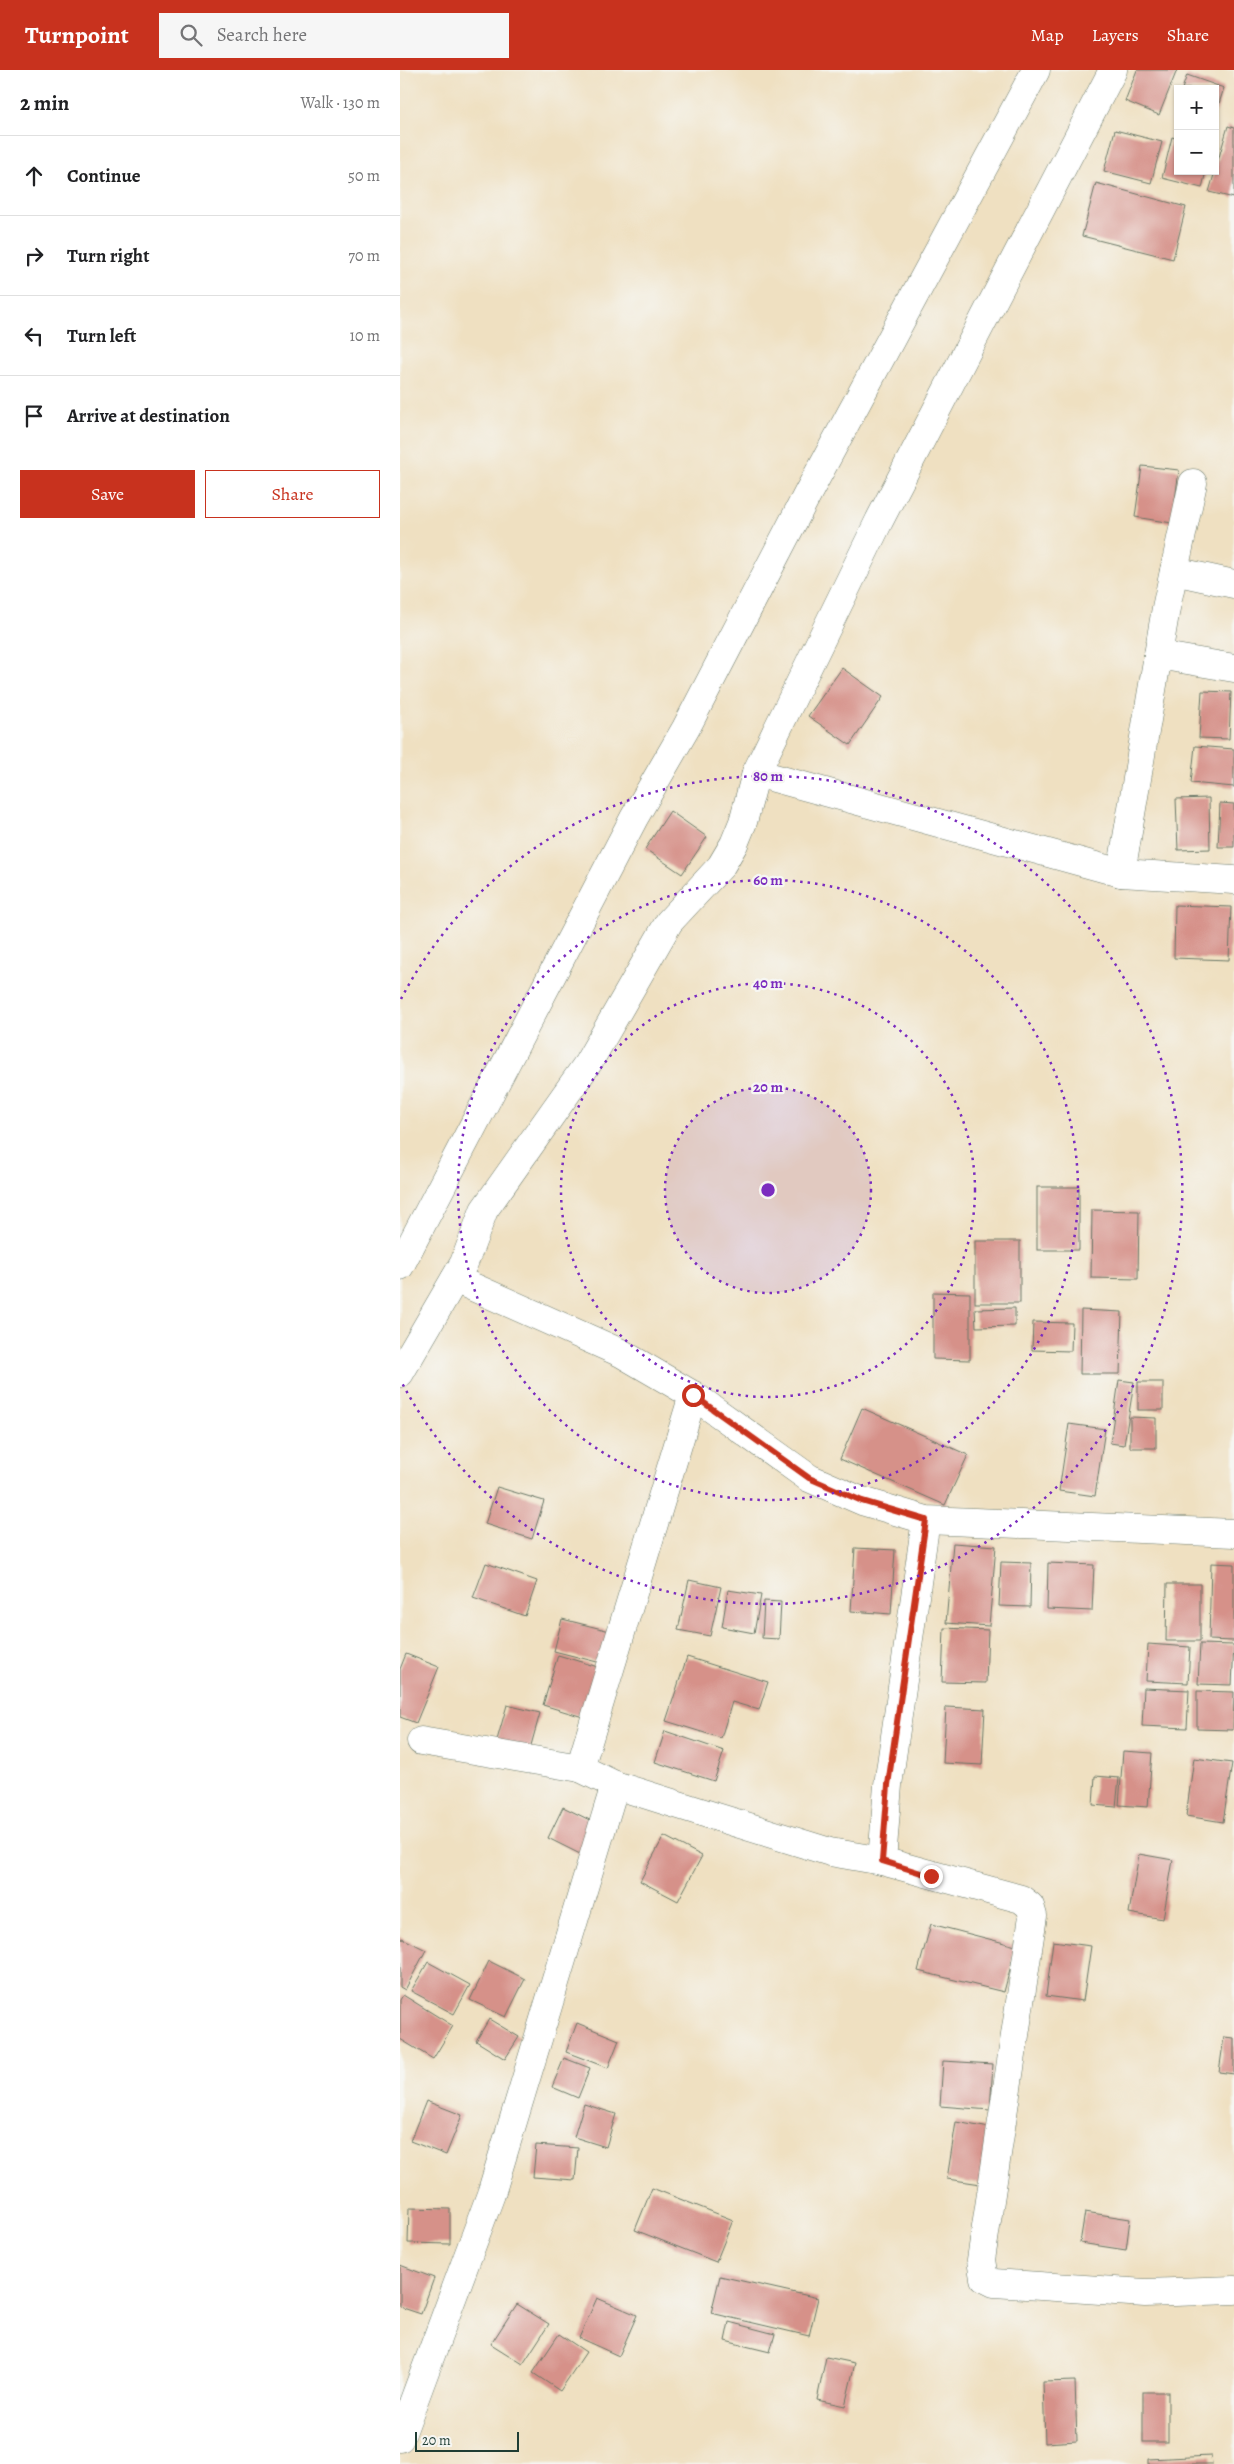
<!DOCTYPE html>
<meta charset="utf-8">
<style>
:root{--surface:#fff;--page:#f6f6f6;--text:#202124;--muted:#757577;--line:#e0e0e0;--accent:#c8321e}
body{margin:0;font-family:Alegreya,serif;background:var(--page);color:var(--text)}
.controls{position:absolute;right:15px;top:15px;display:grid;overflow:hidden;border-radius:0px;box-shadow:0 1px 4px #0004}
.controls button{width:45px;height:45px;display:grid;place-items:center;padding:0;border:0;border-bottom:1px solid var(--line);background:var(--surface);color:var(--text);font:25px sans-serif}
.scale{position:absolute;left:15px;bottom:12px;width:104px;box-sizing:border-box;padding-left:5px;border:2px solid #1f3d34;border-top:0;font-size:14px;line-height:18px;white-space:nowrap;color:#1f3d34;-webkit-text-stroke:4px #f6f6f2;paint-order:stroke}
.stop{position:absolute;width:15px;height:15px;margin:-11px;border:4px solid #c8321e;border-radius:50%;background:#fff}
.stop.end{background:#c8321e;border-color:#fff;box-shadow:0 1px 5px #0008}
.list{margin:0;padding:0;list-style:none}
h2{display:flex;justify-content:space-between;align-items:center;height:65px;margin:0;padding:0 20px;font-size:21px}
h2 small{font-size:16px;font-weight:400;color:var(--muted)}
.list li{display:grid;grid-template-columns:32px 1fr auto;gap:15px;align-items:center;box-sizing:border-box;height:80px;padding:0 20px;border-top:1px solid var(--line)}
.list b{display:block;font-size:19px;white-space:nowrap}
.list em{font-size:16px;font-style:normal;color:var(--muted)}
.actions{display:flex;gap:10px;padding:15px 20px}
.actions a{flex:1;padding:11px 0;border:1px solid var(--accent);border-radius:0px;text-align:center;font-size:18px;color:var(--accent)}
.actions .main{background:var(--accent);color:#fff}
.icon{flex:none;width:28px;height:28px;fill:none;stroke:currentColor;stroke-width:2;stroke-linecap:round;stroke-linejoin:round}
.map{position:relative;flex:none;width:834px;height:2394px;overflow:hidden}
header{display:flex;align-items:center;gap:30px;box-sizing:border-box;height:70px;padding:0 25px;background:var(--accent);color:#fff}
header strong{font-size:24px}
nav{display:flex;gap:28px;margin-inline-start:auto;font-size:18px}
.search{width:350px;height:45px;background:var(--page);display:flex;align-items:center;gap:12px;box-sizing:border-box;padding:0 18px;border-radius:0px;color:var(--muted);font-size:19px}
main{display:flex}
aside{flex:1;background:var(--surface)}
.map>svg:first-child{display:block}
</style>
<header>
<strong>Turnpoint</strong>
<div class="search"><svg class="icon" aria-label="search" viewBox="0 0 24 24"><circle cx="10" cy="10" r="6"/><path d="M15 15l6 6"/></svg>Search here</div>
<nav><a>Map</a><a>Layers</a><a>Share</a></nav>
</header>
<main>
<aside>
<h2>2 min<small>Walk · 130 m</small></h2>
<ul class="list">
<li><svg class="icon" aria-label="ahead" viewBox="0 0 24 24"><path d="M12 20V5M6 11l6-6 6 6"/></svg><div><b>Continue</b></div><em>50 m</em></li>
<li><svg class="icon" aria-label="right" viewBox="0 0 24 24"><path d="M7 20v-9h11M14 6l5 5-5 5"/></svg><div><b>Turn right</b></div><em>70 m</em></li>
<li><svg class="icon" aria-label="left" viewBox="0 0 24 24"><path d="M17 20v-9H6M10 6l-5 5 5 5"/></svg><div><b>Turn left</b></div><em>10 m</em></li>
<li><svg class="icon" aria-label="arrive" viewBox="0 0 24 24"><path d="M6 21V4h12l-3 4 3 4H6"/></svg><div><b>Arrive at destination</b></div></li>
</ul>
<div class="actions"><a class="main">Save</a><a>Share</a></div>
</aside>
<div class="map">
<svg width="834" height="2394" viewBox="0 0 834 2394">
<rect width="100%" height="100%" fill="#f6f6f2"/>
<filter id="ink" filterUnits="userSpaceOnUse"><feTurbulence type="fractalNoise" baseFrequency=".02" numOctaves="2"/><feDisplacementMap in="SourceGraphic" scale="10" xChannelSelector="R" yChannelSelector="G"/><feConvolveMatrix kernelMatrix="1 2 1 2 8 2 1 2 1" color-interpolation-filters="sRGB"/></filter>
<filter id="wash" filterUnits="userSpaceOnUse"><feTurbulence type="fractalNoise" baseFrequency=".0096" numOctaves="4" result="noise"/><feDisplacementMap in="SourceGraphic" scale="20" xChannelSelector="R" yChannelSelector="G"/><feGaussianBlur stdDeviation="1.12" result="paint"/><feColorMatrix in="noise" values="0 0 0 0 0 0 0 0 0 0 0 0 0 0 0 0 0 1.4 0 .05"/><feComposite in="paint" operator="in"/></filter>
<g filter="url(#wash)">
<rect width="100%" height="100%" fill="#efe0c1"/>
<g id="blocks">
<g fill="#d69189">
<path d="M737,0H777L759,45L725,31Z"/>
<path d="M787,5L824,18L816,43L815,19H782Z"/>
<path d="M828,56L834,58V128L809,122Z"/>
<path d="M715,60L762,72L751,113L704,101Z"/>
<path d="M772,67L778,69V101H806L802,118L762,108Z"/>
<path d="M696,113L786,137L773,189L682,166Z"/>
<path d="M742,396L779,400L772,453L735,447Z"/>
<path d="M442,598L483,627L450,675L408,646Z"/>
<path d="M802,621L831,622L829,669L799,668Z"/>
<path d="M795,676L834,679V717L791,713Z"/>
<path d="M809,728L810,779L778,780L776,729Z"/>
<path d="M820,733L834,734V777H818Z"/>
<path d="M270,741L307,767L282,804L245,779Z"/>
<path d="M775,835L831,837L829,890L774,888Z"/>
<rect x="637" y="1117" width="42" height="63"/>
<path d="M692,1140L739,1141L738,1209L691,1208Z"/>
<rect x="575" y="1171" width="45" height="62"/>
<path d="M533,1222L570,1223V1290L533,1289Z"/>
<path d="M615,1238V1256L576,1257L575,1239Z"/>
<path d="M681,1240L722,1242L720,1304H680Z"/>
<path d="M633,1252L672,1253L671,1281L632,1280Z"/>
<path d="M719,1310L734,1312L724,1375L710,1373Z"/>
<rect x="738" y="1312" width="25" height="28"/>
<path d="M462,1338L568,1385L545,1435L440,1389Z"/>
<path d="M730,1347L756,1348V1378H730Z"/>
<path d="M669,1354L705,1359L695,1426L659,1421Z"/>
<path d="M97,1417L144,1431L132,1469L85,1454Z"/>
<path d="M553,1473L596,1476L589,1556L546,1553Z"/>
<path d="M455,1478L495,1480L491,1544L451,1541Z"/>
<path d="M601,1492L631,1493L630,1537L599,1536Z"/>
<path d="M86,1493L137,1511L125,1546L73,1528Z"/>
<path d="M648,1493L694,1495L692,1541L647,1539Z"/>
<path d="M811,1493L834,1494V1571L809,1570Z"/>
<path d="M289,1510L321,1517L310,1566L278,1560Z"/>
<path d="M767,1514H800V1571H766Z"/>
<path d="M328,1520L361,1525L354,1563L322,1557Z"/>
<path d="M364,1531L381,1532L379,1569L362,1568Z"/>
<path d="M162,1549L214,1562L205,1594L154,1581Z"/>
<path d="M544,1558L588,1560L586,1613L542,1612Z"/>
<path d="M748,1574L790,1577L788,1613L746,1611Z"/>
<path d="M800,1574L834,1575L832,1615L798,1614Z"/>
<path d="M6,1584L39,1597L16,1653L0,1647V1599Z"/>
<path d="M158,1585L198,1597L183,1647L143,1635Z"/>
<path d="M287,1587L368,1612L359,1640L332,1632L321,1668L266,1651Z"/>
<path d="M744,1618L789,1620L787,1658L742,1656Z"/>
<path d="M797,1621L834,1622L833,1660L797,1659Z"/>
<path d="M107,1635L140,1643L130,1679L97,1670Z"/>
<path d="M546,1637L585,1639L582,1695L543,1693Z"/>
<path d="M265,1661L324,1681L314,1711L255,1692Z"/>
<path d="M723,1681L752,1683L748,1737L719,1735Z"/>
<path d="M794,1688L832,1693L823,1752L786,1746Z"/>
<path d="M695,1706L719,1708L716,1737L693,1735Z"/>
<path d="M163,1737L202,1756L186,1787L148,1768Z"/>
<path d="M264,1766L302,1786L278,1831L240,1811Z"/>
<path d="M739,1784L773,1790L763,1849L729,1843Z"/>
<path d="M531,1854L616,1876L604,1922L518,1901Z"/>
<path d="M0,1867L26,1880L5,1920L0,1917Z"/>
<path d="M653,1871L691,1876L683,1931L646,1926Z"/>
<path d="M89,1891L125,1909L106,1947L70,1930Z"/>
<path d="M28,1892L70,1915L54,1944L11,1921Z"/>
<path d="M3,1925L53,1956L33,1989L0,1969V1930Z"/>
<path d="M89,1949L119,1967L105,1989L76,1971Z"/>
<path d="M177,1953L219,1970L208,1998L166,1982Z"/>
<path d="M824,1967L834,1968V2004L819,2002Z"/>
<path d="M164,1988L190,1998L178,2028L152,2017Z"/>
<path d="M543,1991L593,1994L590,2040L540,2036Z"/>
<path d="M26,2031L62,2045L46,2085L10,2071Z"/>
<path d="M184,2034L216,2044L206,2077L174,2067Z"/>
<path d="M556,2052L590,2058L581,2114L547,2109Z"/>
<path d="M136,2075L178,2078L175,2110L133,2107Z"/>
<path d="M252,2118L333,2150L316,2192L235,2160Z"/>
<path d="M9,2138L50,2139V2174L8,2173Z"/>
<path d="M685,2142L730,2149L726,2180L680,2173Z"/>
<path d="M0,2195L34,2208L21,2244L0,2237Z"/>
<path d="M320,2206L418,2228L409,2266L311,2243Z"/>
<path d="M197,2228L237,2245L219,2286L179,2268Z"/>
<path d="M117,2234L149,2254L123,2294L91,2274Z"/>
<path d="M329,2252L375,2264L370,2282L325,2271Z"/>
<path d="M159,2264L186,2282L160,2321L133,2303Z"/>
<path d="M426,2287L455,2293L445,2336L417,2330Z"/>
<path d="M675,2311L677,2371L645,2373L643,2312Z"/>
<rect x="743" y="2322" width="25" height="50"/>
<path d="M811,2386L812,2394H748V2389Z"/>
</g>
</g>
</g>
<g filter="url(#ink)">
<use href="#blocks" fill-opacity="0" stroke="#687665" stroke-width="1"/>
<g fill="none" stroke-linecap="round" stroke-linejoin="round">
<g stroke="#687665" stroke-width="29">
<g id="minor">
<path d="M774,501L834,514"/>
<path d="M758,585L834,598"/>
<path d="M356,703L721,803L834,810"/>
<path d="M721,803L766,538L793,413"/>
<path d="M0,1196L234,748L286,658L408,423L636,0"/>
<path d="M55,1209L221,1283L293,1325L409,1408L462,1431L526,1450L834,1463"/>
<path d="M0,1303L64,1193L84,1140L188,993L269,852L321,796L334,774L343,752L356,703L479,451L713,0"/>
<path d="M526,1450L488,1715L482,1791L621,1829L630,1836L633,1846L581,2190L584,2208L594,2213L745,2223L834,2220"/>
<path d="M21,1671L180,1698L215,1715L317,1747L430,1782L482,1791"/>
<path d="M180,1698L293,1325"/>
<path d="M0,2368L91,2124L215,1715"/>
</g>
</g>
<use href="#minor" stroke="#fff" stroke-width="28"/>
</g>
</g>
<g fill="none" stroke-linecap="round" stroke-linejoin="round" filter="url(#ink)">
<path stroke="#c8321e" stroke-width="6" d="M293,1325L409,1408L462,1431L526,1450L488,1715L482,1791L531,1806"/>
</g>
<circle cx="368" cy="1120" r="103" fill="#7b2cbf" fill-opacity=".12"/>
<g fill="none" stroke="#7b2cbf" stroke-width="2.5" stroke-dasharray="2.5 5">
<circle cx="368" cy="1120" r="103"/>
<circle cx="368" cy="1120" r="207"/>
<circle cx="368" cy="1120" r="310"/>
<path d="M1 929A414 414 0 1 1 1 1311"/>
</g>
<circle cx="368" cy="1120" r="8" fill="#7b2cbf" stroke="#f6f6f2" stroke-width="2.5"/>
<g font-size="15" text-anchor="middle" font-weight="bold" fill="#7b2cbf" stroke="#f6f6f2" stroke-width="4.5" stroke-linejoin="round" paint-order="stroke">
<text x="368" y="711">80 m</text>
<text x="368" y="815">60 m</text>
<text x="368" y="918">40 m</text>
<text x="368" y="1022">20 m</text>
</g>
</svg>
<div class="controls">
<button>+</button>
<button>−</button>
</div>
<div class="scale">20 m</div>
<div class="stop" style="left:293px;top:1325px"></div>
<div class="stop end" style="left:531px;top:1806px"></div>
</div>
</main>
